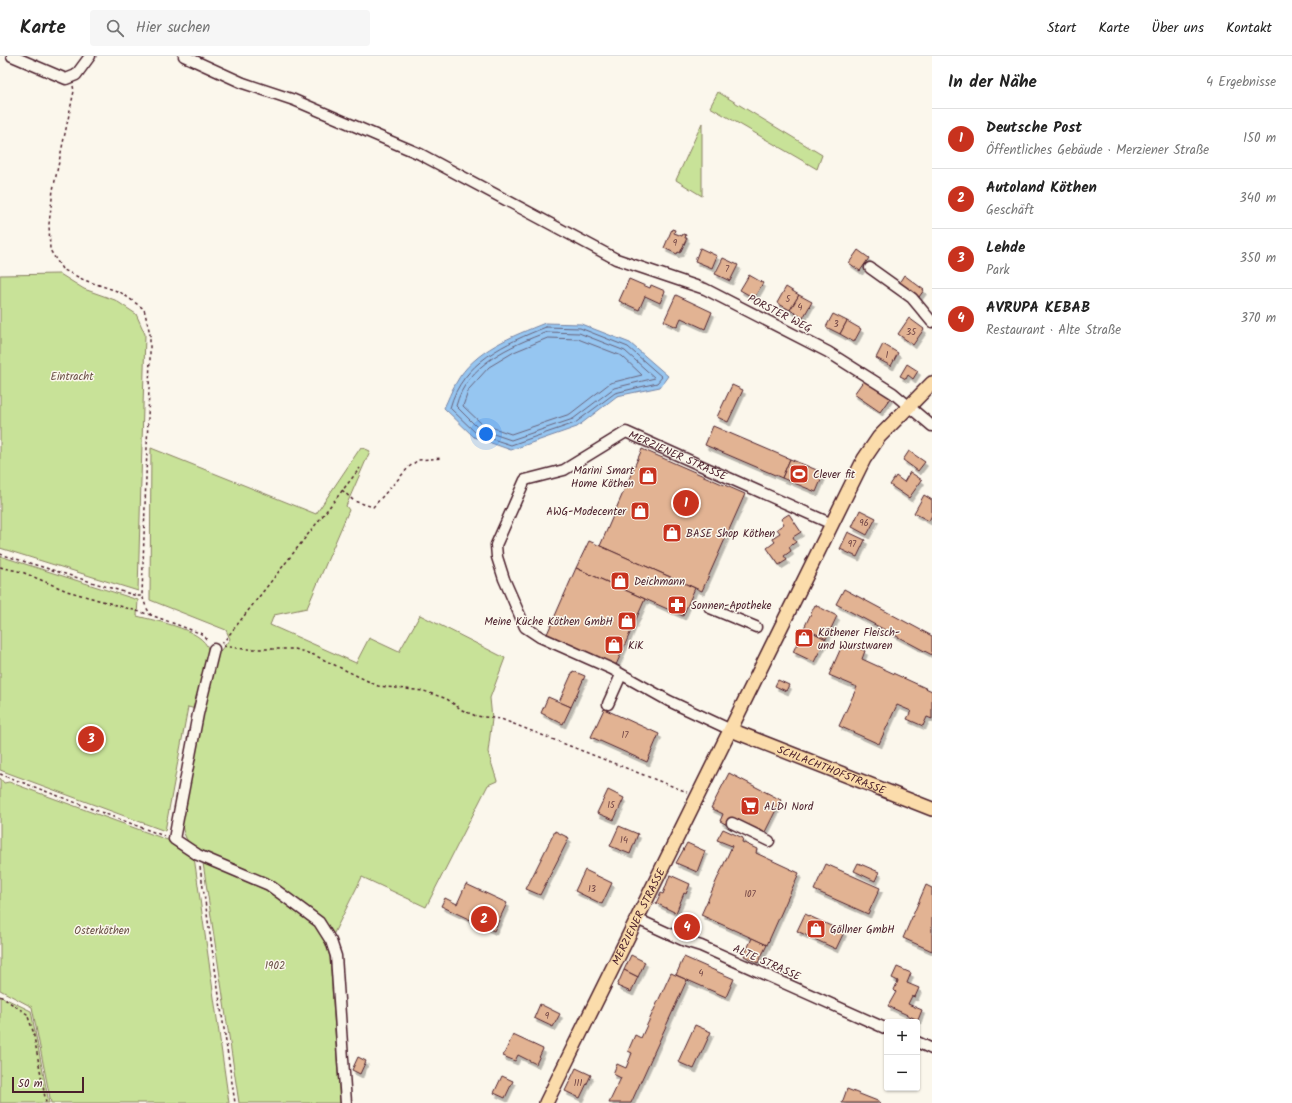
<!DOCTYPE html>
<html lang="de">
<meta charset="utf-8">
<style>
:root{--surface:#fff;--page:#f6f6f6;--text:#222;--muted:#767676;--line:#e0e0e0;--accent:#c8321e}
body{margin:0;font-family:Kalam,sans-serif;background:var(--page);color:var(--text)}
.controls{position:absolute;right:12px;bottom:12px;display:grid;overflow:hidden;border-radius:4px;box-shadow:0 1px 3px #0004}
.controls button{width:36px;height:36px;display:grid;place-items:center;padding:0;border:0;border-bottom:1px solid var(--line);background:var(--surface);color:var(--text);font:20px sans-serif}
.scale{position:absolute;left:12px;bottom:10px;width:72px;box-sizing:border-box;padding-left:4px;border:2px solid #4a1f2b;border-top:0;font-size:11px;line-height:14px;white-space:nowrap;color:#4a1f2b;-webkit-text-stroke:3px #fbf7ec;paint-order:stroke}
.you{position:absolute;left:486px;top:378px;width:14px;height:14px;margin:-10px;border:3px solid #fff;border-radius:50%;background:#1a73e8;box-shadow:0 0 0 6px #1a73e833}
.badge{display:grid;place-items:center;width:26px;height:26px;border-radius:50%;background:var(--accent);color:#fff;font-size:13px;font-weight:700}
.pin{position:absolute;translate:-50% -50%;border:2px solid #fff;box-shadow:0 1px 4px #0006}
.list{margin:0;padding:0;list-style:none}
h2{display:flex;justify-content:space-between;align-items:center;height:52px;margin:0;padding:0 16px;font-size:17px}
h2 small{font-size:13px;font-weight:400;color:var(--muted)}
.list li{display:grid;grid-template-columns:26px 1fr auto;gap:12px;align-items:center;box-sizing:border-box;height:60px;padding:0 16px;border-top:1px solid var(--line)}
.list b{display:block;font-size:15px;white-space:nowrap}
.list p{margin:0;font-size:13px;white-space:nowrap;color:var(--muted)}
.list em{font-size:13px;font-style:normal;color:var(--muted)}
.icon{flex:none;width:22px;height:22px;fill:none;stroke:currentColor;stroke-width:2;stroke-linecap:round;stroke-linejoin:round}
.map{position:relative;flex:none;width:932px;height:1047px;overflow:hidden}
header{display:flex;align-items:center;gap:24px;box-sizing:border-box;height:56px;padding:0 20px;background:var(--surface);border-bottom:1px solid var(--line)}
header strong{font-size:19px}
nav{display:flex;gap:22px;margin-inline-start:auto;font-size:14px}
.search{width:280px;height:36px;background:var(--page);display:flex;align-items:center;gap:10px;box-sizing:border-box;padding:0 14px;border-radius:4px;color:var(--muted);font-size:15px}
main{display:flex}
aside{flex:1;background:var(--surface)}
.map>svg:first-child{display:block}
</style>
<header>
<strong>Karte</strong>
<div class="search"><svg class="icon" aria-label="search" viewBox="0 0 24 24"><circle cx="10" cy="10" r="6"/><path d="M15 15l6 6"/></svg>Hier suchen</div>
<nav><a>Start</a><a>Karte</a><a>Über uns</a><a>Kontakt</a></nav>
</header>
<main>
<div class="map">
<svg width="932" height="1047" viewBox="0 0 932 1047">
<defs>
<filter id="shadow"><feDropShadow dx="2.5" dy="4" stdDeviation="0" flood-color="#0004"/></filter>
</defs>
<rect width="100%" height="100%" fill="#fbf7ec"/>
<filter id="ink" filterUnits="userSpaceOnUse"><feTurbulence type="fractalNoise" baseFrequency=".025" numOctaves="2"/><feDisplacementMap in="SourceGraphic" scale="8" xChannelSelector="R" yChannelSelector="G"/><feConvolveMatrix kernelMatrix="1 2 1 2 8 2 1 2 1" color-interpolation-filters="sRGB"/></filter>
<g filter="url(#ink)">
<g fill="#c8e298" stroke="#898062">
<path d="M718,36L822,99L817,113L710,51Z"/>
<path d="M702,67V140L676,124Z"/>
<path d="M60,218L84,233L115,244L136,258L145,278L138,535L0,492V219Z"/>
<path d="M361,391L370,395L346,450L349,454L307,552L274,559L270,569L356,607L369,582L399,596L420,559L505,602L490,642L492,663L488,696L497,725L488,729L426,851L362,821L332,881L300,846L195,794C184,783 182,774 181,759L216,600L230,583L226,574L150,544L151,392L316,458Z"/>
<path d="M0,500L138,544L137,560C155,565 211,574 209,599C208,617 201,636 196,653L188,651L165,775L0,714Z"/>
<path d="M0,722L4,727L9,726L173,786L194,801L229,1047H51L32,951L0,934Z"/>
<path d="M203,807L266,834L315,870L327,888L330,902L340,1047H239Z"/>
<path d="M0,940L31,955L49,1047H0Z"/>
</g>
<path fill="#96c6f1" stroke="#7883a2" d="M545,267L581,268L630,287L668,320L660,331L617,340L577,371L511,394L474,381L444,352C448,344 451,335 456,327C474,294 513,280 545,267Z"/>
<g fill="none" stroke-linecap="round" stroke-linejoin="round">
<g stroke="#68627a" stroke-width="1">
<path d="M546,271L580,272L628,291L662,321L657,327L615,337L575,367L511,389L477,378L450,352C462,306 506,287 546,271Z"/>
<path d="M547,276L579,277L625,295L655,322L614,332L573,363L511,384L479,373L456,350C467,308 510,290 547,276Z"/>
<path d="M548,282L578,283L622,300L642,319L610,327L570,358L511,378L482,368L463,350L469,333L489,311L514,296Z"/>
</g>
</g>
<g fill="#e2b393" stroke="#4a1f2b" filter="url(#shadow)">
<path d="M672,173L675,174L674,177L682,180L683,178L686,179L685,182H687L680,197L678,196L677,198L664,192Z"/>
<path d="M700,192L717,200L712,212L695,205Z"/>
<path d="M858,194L869,202L860,215L849,207Z"/>
<path d="M723,202L738,209L730,225L715,218Z"/>
<path d="M749,219L763,227L754,242L740,234Z"/>
<path d="M904,219L924,234L919,241L899,227Z"/>
<path d="M629,223L650,232L651,229L665,235L660,247L645,240L639,254L619,245Z"/>
<path d="M786,231L799,239L790,254L777,247Z"/>
<path d="M676,239L712,256L705,273L681,262L677,271L664,265Z"/>
<path d="M799,239L812,246L803,262L790,254Z"/>
<path d="M833,258L847,265L840,278L826,271Z"/>
<path d="M909,262L924,273L913,289L898,278Z"/>
<path d="M847,265L861,273L854,286L840,278Z"/>
<path d="M883,288L898,297L891,310L876,302Z"/>
<path d="M907,308L918,315L913,323L908,319L906,323L900,320Z"/>
<path d="M864,324L890,342L880,356L854,338Z"/>
<path d="M732,329L743,334L728,366L717,361Z"/>
<path d="M713,370L790,403L782,422L705,389Z"/>
<path d="M642,393L745,438L702,535L600,490Z"/>
<path d="M909,395L925,406L918,415L903,404Z"/>
<path d="M790,403L824,417L816,436L782,422Z"/>
<path d="M910,416L922,424L909,442L890,429L896,420L904,426Z"/>
<path d="M924,439L932,444V459L929,465L914,457Z"/>
<path d="M860,454L876,462L867,479L852,471Z"/>
<path d="M789,458L801,476L793,481L796,486L789,491L791,495L784,500L787,504L779,509L767,492L775,486L772,482L780,477L777,473L784,468L781,463Z"/>
<path d="M848,476L865,484L857,501L840,493Z"/>
<path d="M589,485L695,532L683,560L576,512Z"/>
<path d="M576,512L645,543L616,609L547,578Z"/>
<path d="M844,533L932,580V599L836,548Z"/>
<path d="M815,549L837,560L826,583L804,572Z"/>
<path d="M804,572L826,583L814,606L793,596Z"/>
<path d="M844,585L865,595L862,603L932,635V663L927,661L923,670L907,663L911,655L897,649L879,688L839,670L857,631L829,619Z"/>
<path d="M573,615L585,620L571,651L559,646Z"/>
<path d="M778,624L789,629L786,635L775,630Z"/>
<path d="M548,641L571,651L563,668L541,657Z"/>
<path d="M604,653L659,678L647,706L591,681Z"/>
<path d="M729,717L781,744L764,778L729,770L720,765L723,758L711,752Z"/>
<path d="M608,734L624,742L614,764L597,757Z"/>
<path d="M619,770L638,778L630,798L610,790Z"/>
<path d="M723,773L743,782L742,786L757,793L756,797L799,817L767,889L701,859L732,790L717,784Z"/>
<path d="M555,775L569,782L540,839L526,833Z"/>
<path d="M687,787L705,795L697,816L676,807Z"/>
<path d="M858,807L879,816L875,825L854,815Z"/>
<path d="M826,808L880,832L868,858L814,834Z"/>
<path d="M585,814L612,827L602,848L575,835Z"/>
<path d="M670,819L690,828L686,838L684,837L676,857L656,847L661,837L663,838Z"/>
<path d="M466,828L507,847L494,875L441,850L445,842L457,848Z"/>
<path d="M926,829L932,832V895L903,882Z"/>
<path d="M805,858L844,876L836,893L797,875Z"/>
<path d="M682,864L697,871L694,880L678,873Z"/>
<path d="M752,882L767,889L758,907L744,900Z"/>
<path d="M631,899L645,906L638,921L624,914Z"/>
<path d="M684,901L734,923L726,941L676,919Z"/>
<path d="M897,911L911,917L907,927L919,932L915,941L912,940L908,948L922,954L918,964L888,950L896,936L894,934L898,925L892,922Z"/>
<path d="M624,914L638,921L631,936L617,930Z"/>
<path d="M671,917L687,924L631,1047H609L621,1022L613,1018L617,1008L626,1012L632,997L628,995L635,979L641,982Z"/>
<path d="M540,948L560,958L553,971L534,962Z"/>
<path d="M695,969L711,976L694,1013L678,1006Z"/>
<path d="M513,979L543,993L536,1008L518,999L515,1005L503,1000Z"/>
<path d="M358,1001L366,1005L360,1018L352,1014Z"/>
<path d="M576,1012L591,1019L580,1042L565,1035Z"/>
<path d="M502,1020L513,1025L505,1042L494,1037Z"/>
<path d="M847,1033L880,1046L879,1047H842Z"/>
</g>
<g fill="none" stroke-linecap="round" stroke-linejoin="round">
<g stroke="#4a1f2b" stroke-width="13">
<g id="minor">
<path d="M12,0L66,23L76,19L90,0"/>
<path d="M184,0L243,27L294,44L420,98L616,203L705,233L828,296L893,337L932,370"/>
<path d="M870,212L912,242L932,266"/>
<path d="M710,552L756,571"/>
<path d="M214,593L198,658L174,783L198,799L269,829L288,843L319,866L331,885L336,900L346,1047"/>
<path d="M608,648L621,619"/>
<path id="s1" d="M731,674L669,645L612,613L540,581L525,571L504,523L497,501L496,489L525,424L564,414L626,376L832,468"/>
<path d="M732,767L769,785"/>
<path d="M637,863L685,885L701,890L887,973"/>
<path d="M917,986L932,993"/>
</g>
</g>
<g stroke="#4a1f2b" stroke-width="16">
<g id="major">
<path id="s2" d="M731,674L932,753"/>
<path id="s3" d="M546,1047L864,403L879,381L932,327"/>
</g>
</g>
<g stroke="#4a1f2b" stroke-width="1.5" stroke-dasharray="3 3" stroke-linecap="butt">
<path d="M73,30L74,35L53,134L49,168L50,194L62,213L84,224L120,236L144,253L150,278V303L142,539L146,551L151,559L202,578L208,585"/>
<path d="M342,434L354,445L373,451L409,411L418,404L442,402"/>
<path d="M0,498L137,540H142"/>
<path d="M0,511L22,516L67,535L151,559"/>
<path d="M222,588L360,412"/>
<path d="M223,590L244,593H295L314,599L378,630L424,635L447,643L462,654L476,660L501,663L687,736"/>
<path d="M0,718L164,780"/>
<path d="M200,811L235,1047"/>
<path d="M0,940L27,958L33,975L46,1047"/>
</g>
<use href="#minor" stroke="#fbf7ec" stroke-width="10"/>
<use href="#major" stroke="#fbdcab" stroke-width="13"/>
</g>
</g>
<defs>
<g id="stadium-square" transform="scale(1)"><rect x="-9" y="-9" width="18" height="18" rx="4" fill="#c8321e" stroke="#fbf7ec"/><path d="M0-5a6.5 5 0 1 0 0 10a6.5 5 0 1 0 0-10ZM-3.5-1.8h7v3.6h-7Z" fill="#fff"/></g>
<g id="shop-square" transform="scale(1)"><rect x="-9" y="-9" width="18" height="18" rx="4" fill="#c8321e" stroke="#fbf7ec"/><path d="M-5-2.5h2.3a2.7 3.5 0 0 1 5.4 0H5L5.5 6h-11ZM-1.5-2.5h3a1.5 2.3 0 0 0-3 0Z" fill="#fff"/></g>
<g id="pharmacy-square" transform="scale(1)"><rect x="-9" y="-9" width="18" height="18" rx="4" fill="#c8321e" stroke="#fbf7ec"/><path d="M-2-6h4v4h4v4h-4v4h-4v-4h-4v-4h4Z" fill="#fff"/></g>
<g id="supermarket-square" transform="scale(1)"><rect x="-9" y="-9" width="18" height="18" rx="4" fill="#c8321e" stroke="#fbf7ec"/><path d="M-6-5.5h2.5l.6 2H6L4.5 2H-2.5L-4.4-4H-6ZM-1.5 3.2a1.3 1.3 0 1 0 .1 0ZM3 3.2a1.3 1.3 0 1 0 .1 0Z" fill="#fff"/></g>
</defs>
<g fill-rule="evenodd">
<use href="#stadium-square" x="799" y="418"/>
<use href="#shop-square" x="648" y="420"/>
<use href="#shop-square" x="640" y="455"/>
<use href="#shop-square" x="672" y="477"/>
<use href="#shop-square" x="620" y="525"/>
<use href="#pharmacy-square" x="677" y="549"/>
<use href="#shop-square" x="627" y="565"/>
<use href="#shop-square" x="804" y="582"/>
<use href="#shop-square" x="614" y="589"/>
<use href="#supermarket-square" x="750" y="750"/>
<use href="#shop-square" x="816" y="873"/>
</g>
<g text-anchor="middle" stroke-width="3" stroke-linejoin="round" paint-order="stroke">
<g font-size="9" fill="#704445">
<text x="675" y="190">9</text>
<text x="727" y="216">7</text>
<text x="788" y="246">5</text>
<text x="800" y="254">4</text>
<text x="836" y="271">3</text>
<text x="911" y="279">35</text>
<text x="887" y="302">1</text>
<text x="864" y="470">96</text>
<text x="852" y="491">97</text>
<text x="625" y="682">17</text>
<text x="611" y="752">15</text>
<text x="624" y="787">14</text>
<text x="592" y="836">13</text>
<text x="750" y="841">107</text>
<text x="701" y="920">4</text>
<text x="547" y="963">9</text>
<text x="578" y="1030">111</text>
</g>
<g font-size="11" fill="#4a1f2b" stroke="#fbf7ec">
<text transform="translate(780 257) rotate(27)" y="4">PORSTER WEG</text>
<text dy="4" stroke="none"><textPath href="#s1" startOffset="559">MERZIENER STRASSE</textPath></text>
<text dy="4" stroke="none"><textPath href="#s2" startOffset="108">SCHLACHTHOFSTRASSE</textPath></text>
<text dy="4" stroke="none"><textPath href="#s3" startOffset="208">MERZIENER STRASSE</textPath></text>
<text transform="translate(767 906) rotate(24)" y="4">ALTE STRASSE</text>
</g>
<g font-size="11" fill="#6a5046" stroke="#fbf7ec">
<text x="72" y="324">Eintracht</text>
<text x="102" y="878">Osterköthen</text>
<text x="275" y="913">1902</text>
</g>
<g font-size="11" fill="#4a1f2b" stroke="#fbf7ec" text-anchor="start">
<text x="634" y="418" text-anchor="end">Marini Smart<tspan x="634" dy="13">Home Köthen</tspan></text>
<text x="813" y="422">Clever fit</text>
<text x="626" y="459" text-anchor="end">AWG-Modecenter</text>
<text x="686" y="481">BASE Shop Köthen</text>
<text x="634" y="529">Deichmann</text>
<text x="691" y="553">Sonnen-Apotheke</text>
<text x="613" y="569" text-anchor="end">Meine Küche Köthen GmbH</text>
<text x="818" y="580">Köthener Fleisch-<tspan x="818" dy="13">und Wurstwaren</tspan></text>
<text x="628" y="593">KiK</text>
<text x="764" y="754">ALDI Nord</text>
<text x="830" y="877">Göllner GmbH</text>
</g>
</g>
</svg>
<div class="controls">
<button>+</button>
<button>−</button>
</div>
<div class="scale">50 m</div>
<div class="you"></div>
<div class="pin badge" style="left:686px;top:447px">1</div>
<div class="pin badge" style="left:484px;top:863px">2</div>
<div class="pin badge" style="left:91px;top:683px">3</div>
<div class="pin badge" style="left:687px;top:871px">4</div>
</div>
<aside>
<h2>In der Nähe<small>4 Ergebnisse</small></h2>
<ul class="list">
<li><span class="badge">1</span><div><b>Deutsche Post</b><p>Öffentliches Gebäude · Merziener Straße</p></div><em>150 m</em></li>
<li><span class="badge">2</span><div><b>Autoland Köthen</b><p>Geschäft</p></div><em>340 m</em></li>
<li><span class="badge">3</span><div><b>Lehde</b><p>Park</p></div><em>350 m</em></li>
<li><span class="badge">4</span><div><b>AVRUPA KEBAB</b><p>Restaurant · Alte Straße</p></div><em>370 m</em></li>
</ul>
</aside>
</main>
